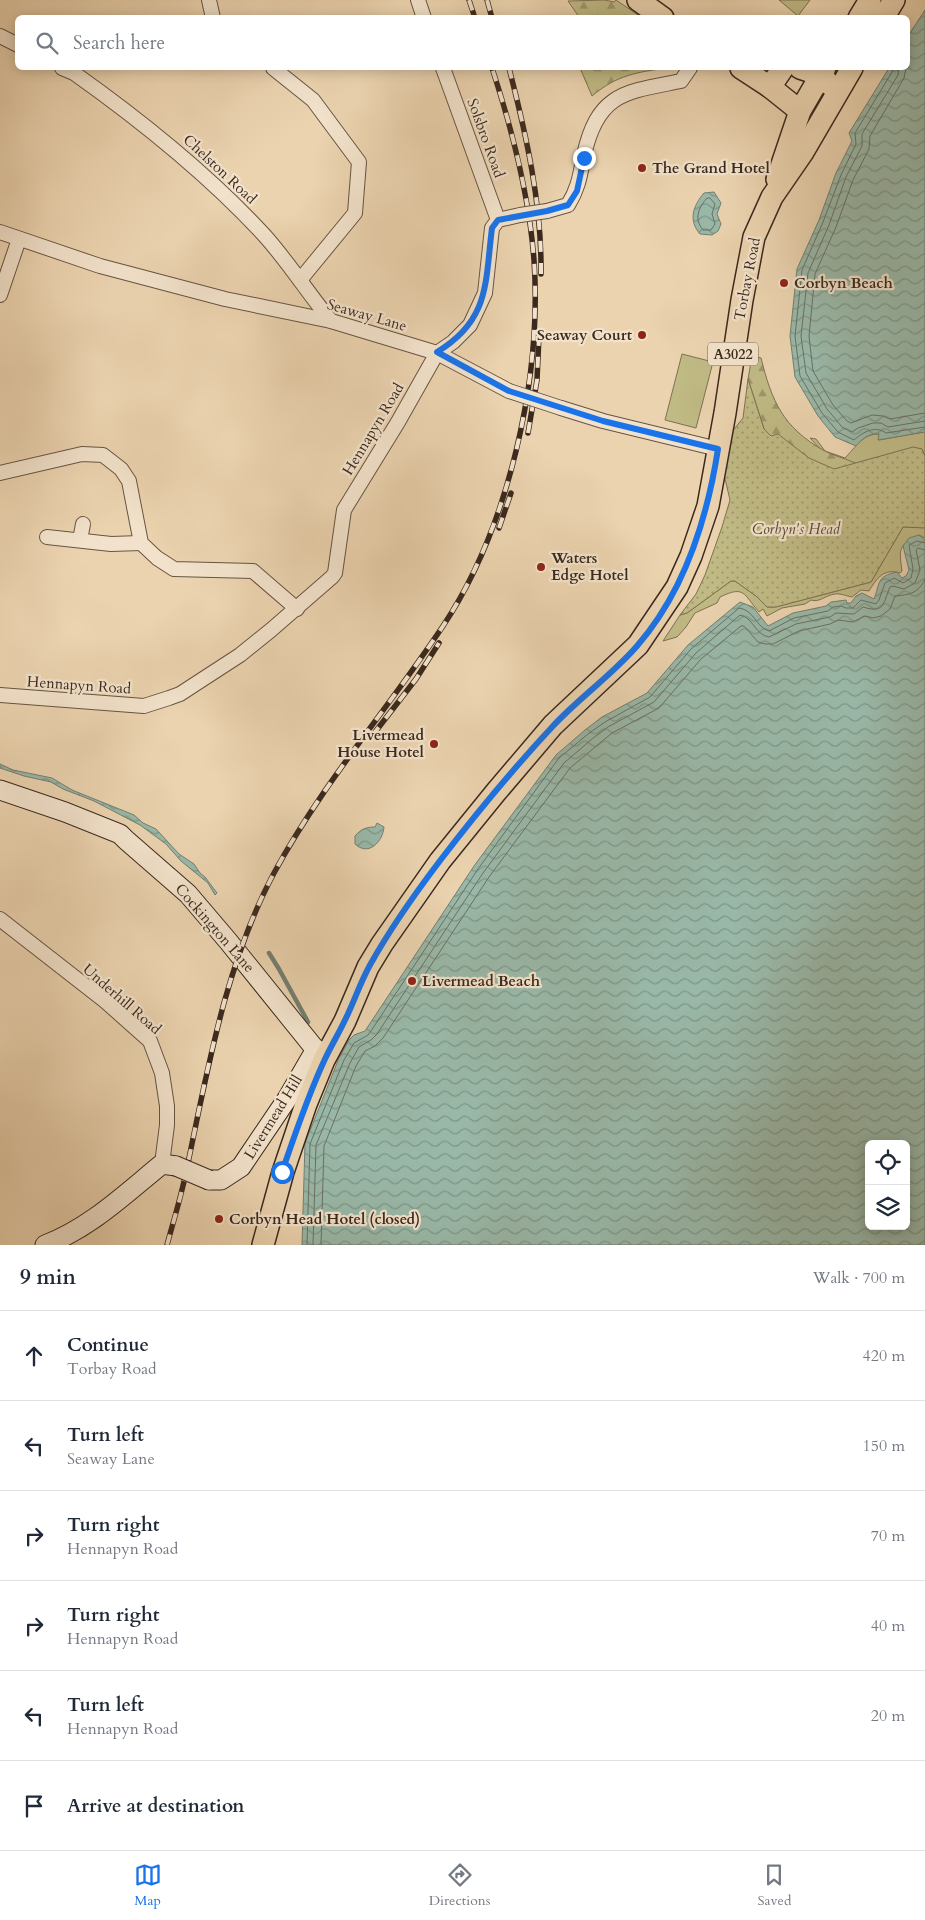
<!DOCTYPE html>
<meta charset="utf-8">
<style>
:root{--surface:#fff;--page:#f6f6f7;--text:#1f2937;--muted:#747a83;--line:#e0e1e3;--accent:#1a73e8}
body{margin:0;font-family:Cardo,serif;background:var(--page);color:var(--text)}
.controls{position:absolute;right:15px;bottom:15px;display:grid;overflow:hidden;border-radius:8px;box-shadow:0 2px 12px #0003}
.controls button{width:45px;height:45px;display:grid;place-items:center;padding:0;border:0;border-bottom:1px solid var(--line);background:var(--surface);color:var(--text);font:25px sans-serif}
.stop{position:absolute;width:15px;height:15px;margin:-11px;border:4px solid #1a73e8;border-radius:50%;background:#fff}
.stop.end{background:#1a73e8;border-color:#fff;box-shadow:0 1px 5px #0008}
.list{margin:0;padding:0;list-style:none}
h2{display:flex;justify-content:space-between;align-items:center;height:65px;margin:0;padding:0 20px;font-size:21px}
h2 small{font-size:16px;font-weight:400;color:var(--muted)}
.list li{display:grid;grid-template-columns:32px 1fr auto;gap:15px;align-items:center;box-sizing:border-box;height:90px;padding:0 20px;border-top:1px solid var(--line)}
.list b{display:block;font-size:19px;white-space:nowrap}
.list p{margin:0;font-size:16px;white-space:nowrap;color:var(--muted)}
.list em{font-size:16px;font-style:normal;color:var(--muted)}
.icon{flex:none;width:28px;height:28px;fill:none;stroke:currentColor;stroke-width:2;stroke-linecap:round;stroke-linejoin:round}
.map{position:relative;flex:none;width:925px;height:1245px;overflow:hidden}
.search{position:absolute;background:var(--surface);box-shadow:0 2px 12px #0003;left:15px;right:15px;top:15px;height:55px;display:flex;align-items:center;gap:12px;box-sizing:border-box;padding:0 18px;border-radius:8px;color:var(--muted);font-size:19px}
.sheet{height:605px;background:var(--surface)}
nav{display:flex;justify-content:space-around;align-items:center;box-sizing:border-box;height:70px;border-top:1px solid var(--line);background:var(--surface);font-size:14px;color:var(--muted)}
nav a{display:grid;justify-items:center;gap:2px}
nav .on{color:var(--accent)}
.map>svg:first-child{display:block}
</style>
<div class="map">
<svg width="925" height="1245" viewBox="0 0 925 1245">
<defs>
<pattern id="forest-firs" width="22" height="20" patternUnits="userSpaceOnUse" patternTransform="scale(1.25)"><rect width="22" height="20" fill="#c0ba85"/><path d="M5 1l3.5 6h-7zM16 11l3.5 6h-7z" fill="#9d976c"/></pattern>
<pattern id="park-dots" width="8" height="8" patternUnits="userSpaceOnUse" patternTransform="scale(1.25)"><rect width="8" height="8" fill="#c0ba85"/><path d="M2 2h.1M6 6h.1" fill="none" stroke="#9d976c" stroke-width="1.8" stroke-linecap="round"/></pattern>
<pattern id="water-waves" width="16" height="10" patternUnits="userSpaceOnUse" patternTransform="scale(1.25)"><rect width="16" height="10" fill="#99b8a8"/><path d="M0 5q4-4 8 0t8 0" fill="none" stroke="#7e9688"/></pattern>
</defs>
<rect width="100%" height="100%" fill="#ebd3af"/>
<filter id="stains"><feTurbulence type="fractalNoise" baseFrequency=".004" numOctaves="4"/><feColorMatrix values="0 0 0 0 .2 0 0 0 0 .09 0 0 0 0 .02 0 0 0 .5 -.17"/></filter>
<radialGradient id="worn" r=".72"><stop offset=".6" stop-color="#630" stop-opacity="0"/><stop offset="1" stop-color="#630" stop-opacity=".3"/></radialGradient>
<g fill="#c0ba85" stroke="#7e7252">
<path d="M779,0H810L798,16Z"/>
<path d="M682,354L713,362L696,428L665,420Z"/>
<path d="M923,432H925V456L922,449L883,456L834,469L825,454L810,438L816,439L825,451L845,458C856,447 863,433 880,434L879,440Z"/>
<path d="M903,527H925V538L919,535C898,546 899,548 902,571L900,573C884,568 877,578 869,591L861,590L852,597C846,596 840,593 835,594C826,595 819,603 811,600L805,604L782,608L767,616L763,609L759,612C743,594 745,585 720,597L717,603L695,613L686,627L677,637L663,641L680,615L687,613L731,581H735L756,596L767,607H775L871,582Z"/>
</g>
<g fill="url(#forest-firs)" stroke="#7e7252">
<path d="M605,0L614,2L616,0L641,17H579L568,1Z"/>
<path d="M580,68H668C637,72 617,75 592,96Z"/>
<path d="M752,356L761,358C772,402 783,427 823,450C833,456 845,458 855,463L820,492L769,478L764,429L748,379Z"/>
</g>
<path fill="url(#park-dots)" stroke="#7e7252" d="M748,379L764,429L771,436L778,434L809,458L834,469L913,447L922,449L925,456V528L903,527L871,582L776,607H767L756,596L735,581H731L687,613L680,615L696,594L705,575L722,527L730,500L718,449L743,418Z"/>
<g fill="url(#water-waves)" stroke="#737f71" fill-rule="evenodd">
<path d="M925,10V432L878,440L879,434C869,433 862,439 856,446L835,437L818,416L795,377L790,336L797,269L819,220L836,173L852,141L849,133L889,68H908V36Z"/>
<path d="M714,192L721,203L717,214L721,224L718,231L712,235L700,234C688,220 693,206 704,193Z"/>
<path d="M919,535L925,540V1245H302L305,1143L339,1058L349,1040L354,1035L365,1031L367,1028L474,866L556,755L585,730L602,717L647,693L688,645L740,602L753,607L768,626L793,613L826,606L831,602L846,600L847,603H851L856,596L862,593L874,599C880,584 876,576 897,572L902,578L906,576L909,570L903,546L909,538ZM869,1144H906V1226H869Z"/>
<path d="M0,764L13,770L52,778L72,790L134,815L143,823L156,829L179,854L194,864L200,873L205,877L217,893L215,895L208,883L181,861L166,844L140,825L94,801L63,789L51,782L24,776L0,768Z"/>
<path d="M377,823L384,827C383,841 369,857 355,844V836C361,829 366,827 375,827Z"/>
</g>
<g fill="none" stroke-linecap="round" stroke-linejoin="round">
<g stroke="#6a7063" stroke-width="1">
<path d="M893,68L892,72L855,133L856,144L841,175L823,222L802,270L795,336L800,376L822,413L838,432L854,440C863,432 875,425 886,433L925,427"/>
<path d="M899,68L898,75L862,134V146L846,177L829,225L808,273L801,336L806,373L827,409L842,427L852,432L858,428L873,423H881L888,427L925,421"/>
<path d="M906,68L904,78L870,136L869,149L853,180L836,227L815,274L809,336L813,371L833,405L847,421L851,423L872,415L883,416L890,419L925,413"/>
<path d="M710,198L715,204L712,214L715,224L711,230H703C694,219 698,209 706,199Z"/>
<path d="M307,1245L310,1144L344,1060L354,1043L368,1035L371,1031L478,869L559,758L588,734L605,722L650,697L691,649L739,608C754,610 756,627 769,631L794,618L828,611L833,607L841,606L846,608H853L861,600L876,604L879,600L885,583L894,578L903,583L911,578L913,569L909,545L917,541L925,543"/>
<path d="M313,1245L316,1145L350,1063L359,1047L371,1040L377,1034L483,873L564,763L592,739L608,727L654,702L696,653L740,615C753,617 755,635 769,637L796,624L830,617L836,613L854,614L863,607C885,614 883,603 890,587L893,586L904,589L915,583L920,570L916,550L918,548L925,550"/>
<path d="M321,1245L324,1146L356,1066L365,1051L375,1046L383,1038L489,877L570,768L612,733L659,708L701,659L741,626H744L758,642L765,644H773L799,631L830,624L838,620L853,622L865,616L873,618L881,616L890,609L895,596C909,595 919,593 925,579"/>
</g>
<path stroke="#737f71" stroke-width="4.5" d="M269,953L279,969L308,1022"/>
<g stroke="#675442" stroke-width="16">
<g id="street">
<path d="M209,0L213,18"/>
<path d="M418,0L424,18"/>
<path d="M0,36L18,45"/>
<path d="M62,68L74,73C143,122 208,174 265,236C289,263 308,293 331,321"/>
<path d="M273,68L313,100L359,162L355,213L300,280"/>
<path d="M443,68L498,220"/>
<path d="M547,211L568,205C579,187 580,175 584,155C598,92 626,92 681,81L690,68"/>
<path d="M0,232L100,266L225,299L331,321L437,353L509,391"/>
<path d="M0,295L19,239"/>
<path d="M561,408L603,421L718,449"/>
<path d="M0,473L82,454L103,455L121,469L129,481L141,543L157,558L174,569L253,571L297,609"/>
<path d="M47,537L111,544L141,543"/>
<path d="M80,540L83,524"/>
<path d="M0,695L144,706L169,698L180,694L240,655L271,630L332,577L335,573L344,510L398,422L437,353L453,342L470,325L485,293L492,228L498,220L520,215"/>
<path d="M0,919L105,1001L150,1041L162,1073L167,1106V1125L162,1164"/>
</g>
</g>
<g stroke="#3b291e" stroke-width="21">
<g id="secondary">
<path d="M0,790L65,812L120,834L126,840L188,894L228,941L324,1060"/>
<path d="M209,1180H221L241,1167L287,1099L316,1049"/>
<path d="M45,1245C90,1228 125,1194 162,1164L176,1166"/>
</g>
</g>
<g stroke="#3b291e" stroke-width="24">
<g id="primary">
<path d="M638,0L663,18"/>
<path d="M859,18L870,0"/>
<path d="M883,18L894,0"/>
<path d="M741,68L770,87L800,111"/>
<path d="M800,68L821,75L829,84"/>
<path d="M770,87L783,68"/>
<path d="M777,179L800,111L825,68"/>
<path d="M263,1245L283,1172L306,1104L324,1060L345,1021L368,967L382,944L440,861L496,792L553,725L638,645L677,587L691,556L708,506L725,413L742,300L754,237L772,197L803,152L852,68"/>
</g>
</g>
<use href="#street" stroke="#f2e2cb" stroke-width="14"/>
<use href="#secondary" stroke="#f2e2cb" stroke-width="19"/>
<use href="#primary" stroke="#ebd3af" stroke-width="21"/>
<g stroke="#3b291e" stroke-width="5.5">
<g id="rail">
<path d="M469,0L475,18"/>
<path d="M487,0L492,18"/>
<path d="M509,68C526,134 542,204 541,274"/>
<path d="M528,433L537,380L539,336"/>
<path d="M499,528L511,493"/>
<path d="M372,736L416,679L439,643"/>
<path d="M167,1245C173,1223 180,1200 185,1177C207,1074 224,967 274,873C322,784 388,709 443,626C509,527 542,378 534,260C529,195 512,129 492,68"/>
</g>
</g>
<use href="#rail" stroke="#f2e2cb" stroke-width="4" stroke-dasharray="11" stroke-linecap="butt"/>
<g stroke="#675442" stroke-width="16" stroke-linecap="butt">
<g id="street-bridge">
<path d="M520,215L547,211"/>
<path d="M509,391L561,408"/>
</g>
</g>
<g stroke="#3b291e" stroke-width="21" stroke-linecap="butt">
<path id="secondary-bridge" d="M176,1166L209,1180"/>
</g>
<use href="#street-bridge" stroke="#f2e2cb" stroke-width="14"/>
<use href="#secondary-bridge" stroke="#f2e2cb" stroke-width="19"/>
</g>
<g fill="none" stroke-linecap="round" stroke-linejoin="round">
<path stroke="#1a73e8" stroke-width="6" d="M282,1172C295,1134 308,1095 325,1059C331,1046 339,1033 345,1020C354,1002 360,983 370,965C390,929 414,895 439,862C475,815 513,769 553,726C579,698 612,675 637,646C685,591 707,520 718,449L603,421L509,391L437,352C490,320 485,283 492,228L498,220L547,211L568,205L577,191L584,158"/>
</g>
<g fill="#8f2418" stroke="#f2e2cb" stroke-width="2">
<circle cx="642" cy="168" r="5"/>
<circle cx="784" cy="283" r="5"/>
<circle cx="642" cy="335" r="5"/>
<circle cx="541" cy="567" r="5"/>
<circle cx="434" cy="744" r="5"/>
<circle cx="412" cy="981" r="5"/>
<circle cx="219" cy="1219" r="5"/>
</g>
<g text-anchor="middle" stroke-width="4.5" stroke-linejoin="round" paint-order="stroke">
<rect fill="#f2e2cb" stroke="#726052" stroke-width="1" x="708" y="342.5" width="50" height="23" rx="4"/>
<g font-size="14" font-weight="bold" fill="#3b291e">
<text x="733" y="359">A3022</text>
</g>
<g font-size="15" fill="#3b291e" stroke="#f2e2cb">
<text transform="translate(486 138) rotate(70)" y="5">Solsbro Road</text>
<text transform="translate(220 169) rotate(43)" y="5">Chelston Road</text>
<text transform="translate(747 279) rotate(-79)" y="5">Torbay Road</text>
<text transform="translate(367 315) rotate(16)" y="5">Seaway Lane</text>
<text transform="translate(373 429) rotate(-59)" y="5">Hennapyn Road</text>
<text transform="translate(79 685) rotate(4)" y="5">Hennapyn Road</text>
<text transform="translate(215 928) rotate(49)" y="5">Cockington Lane</text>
<text transform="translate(122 999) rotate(41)" y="5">Underhill Road</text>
<text transform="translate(273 1117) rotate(-58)" y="5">Livermead Hill</text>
</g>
<g font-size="15" font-weight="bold" fill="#3b291e" stroke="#f2e2cb" text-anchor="start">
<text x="652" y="173">The Grand Hotel</text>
<text x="794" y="288">Corbyn Beach</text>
<text x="632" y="340" text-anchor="end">Seaway Court</text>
<text x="551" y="563">Waters<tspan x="551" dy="17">Edge Hotel</tspan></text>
<text x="424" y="740" text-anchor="end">Livermead<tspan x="424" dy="17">House Hotel</tspan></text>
<text x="422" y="986">Livermead Beach</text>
<text x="229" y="1224">Corbyn Head Hotel (closed)</text>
</g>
<g font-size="15" font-style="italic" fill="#564633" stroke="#f2e2cb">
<text x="796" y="534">Corbyn's Head</text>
</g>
</g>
<rect width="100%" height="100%" filter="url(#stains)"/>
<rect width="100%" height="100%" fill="url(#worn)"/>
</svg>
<div class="controls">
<button><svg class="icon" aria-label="locate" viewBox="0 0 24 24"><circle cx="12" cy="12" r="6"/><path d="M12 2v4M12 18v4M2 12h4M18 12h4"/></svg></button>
<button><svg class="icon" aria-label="layers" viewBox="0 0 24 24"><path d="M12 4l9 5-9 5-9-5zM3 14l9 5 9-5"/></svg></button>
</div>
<div class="stop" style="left:282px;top:1172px"></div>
<div class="stop end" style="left:584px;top:158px"></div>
<div class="search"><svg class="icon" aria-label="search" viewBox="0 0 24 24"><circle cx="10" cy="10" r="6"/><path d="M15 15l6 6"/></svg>Search here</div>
</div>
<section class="sheet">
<h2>9 min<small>Walk · 700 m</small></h2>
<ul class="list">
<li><svg class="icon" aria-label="ahead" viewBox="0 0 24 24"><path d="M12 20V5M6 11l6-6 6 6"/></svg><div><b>Continue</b><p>Torbay Road</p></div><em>420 m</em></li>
<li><svg class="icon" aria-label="left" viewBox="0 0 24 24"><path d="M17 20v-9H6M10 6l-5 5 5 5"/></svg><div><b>Turn left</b><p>Seaway Lane</p></div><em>150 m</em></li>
<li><svg class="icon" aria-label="right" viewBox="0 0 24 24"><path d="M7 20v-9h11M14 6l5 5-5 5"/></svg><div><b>Turn right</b><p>Hennapyn Road</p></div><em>70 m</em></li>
<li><svg class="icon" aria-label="right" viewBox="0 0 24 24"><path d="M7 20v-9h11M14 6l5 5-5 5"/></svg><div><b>Turn right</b><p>Hennapyn Road</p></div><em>40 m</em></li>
<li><svg class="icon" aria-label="left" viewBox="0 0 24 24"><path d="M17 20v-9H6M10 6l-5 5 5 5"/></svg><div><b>Turn left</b><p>Hennapyn Road</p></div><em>20 m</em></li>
<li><svg class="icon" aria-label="arrive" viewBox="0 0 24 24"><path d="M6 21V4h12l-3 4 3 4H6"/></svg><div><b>Arrive at destination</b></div></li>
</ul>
</section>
<nav>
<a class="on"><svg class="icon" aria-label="map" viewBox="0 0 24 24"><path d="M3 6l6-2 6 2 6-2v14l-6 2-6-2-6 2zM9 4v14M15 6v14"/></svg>Map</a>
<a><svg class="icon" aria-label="directions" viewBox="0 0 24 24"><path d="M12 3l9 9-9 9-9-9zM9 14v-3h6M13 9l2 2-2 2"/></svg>Directions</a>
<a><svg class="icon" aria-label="saved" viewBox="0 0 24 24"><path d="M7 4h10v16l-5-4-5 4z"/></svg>Saved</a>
</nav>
